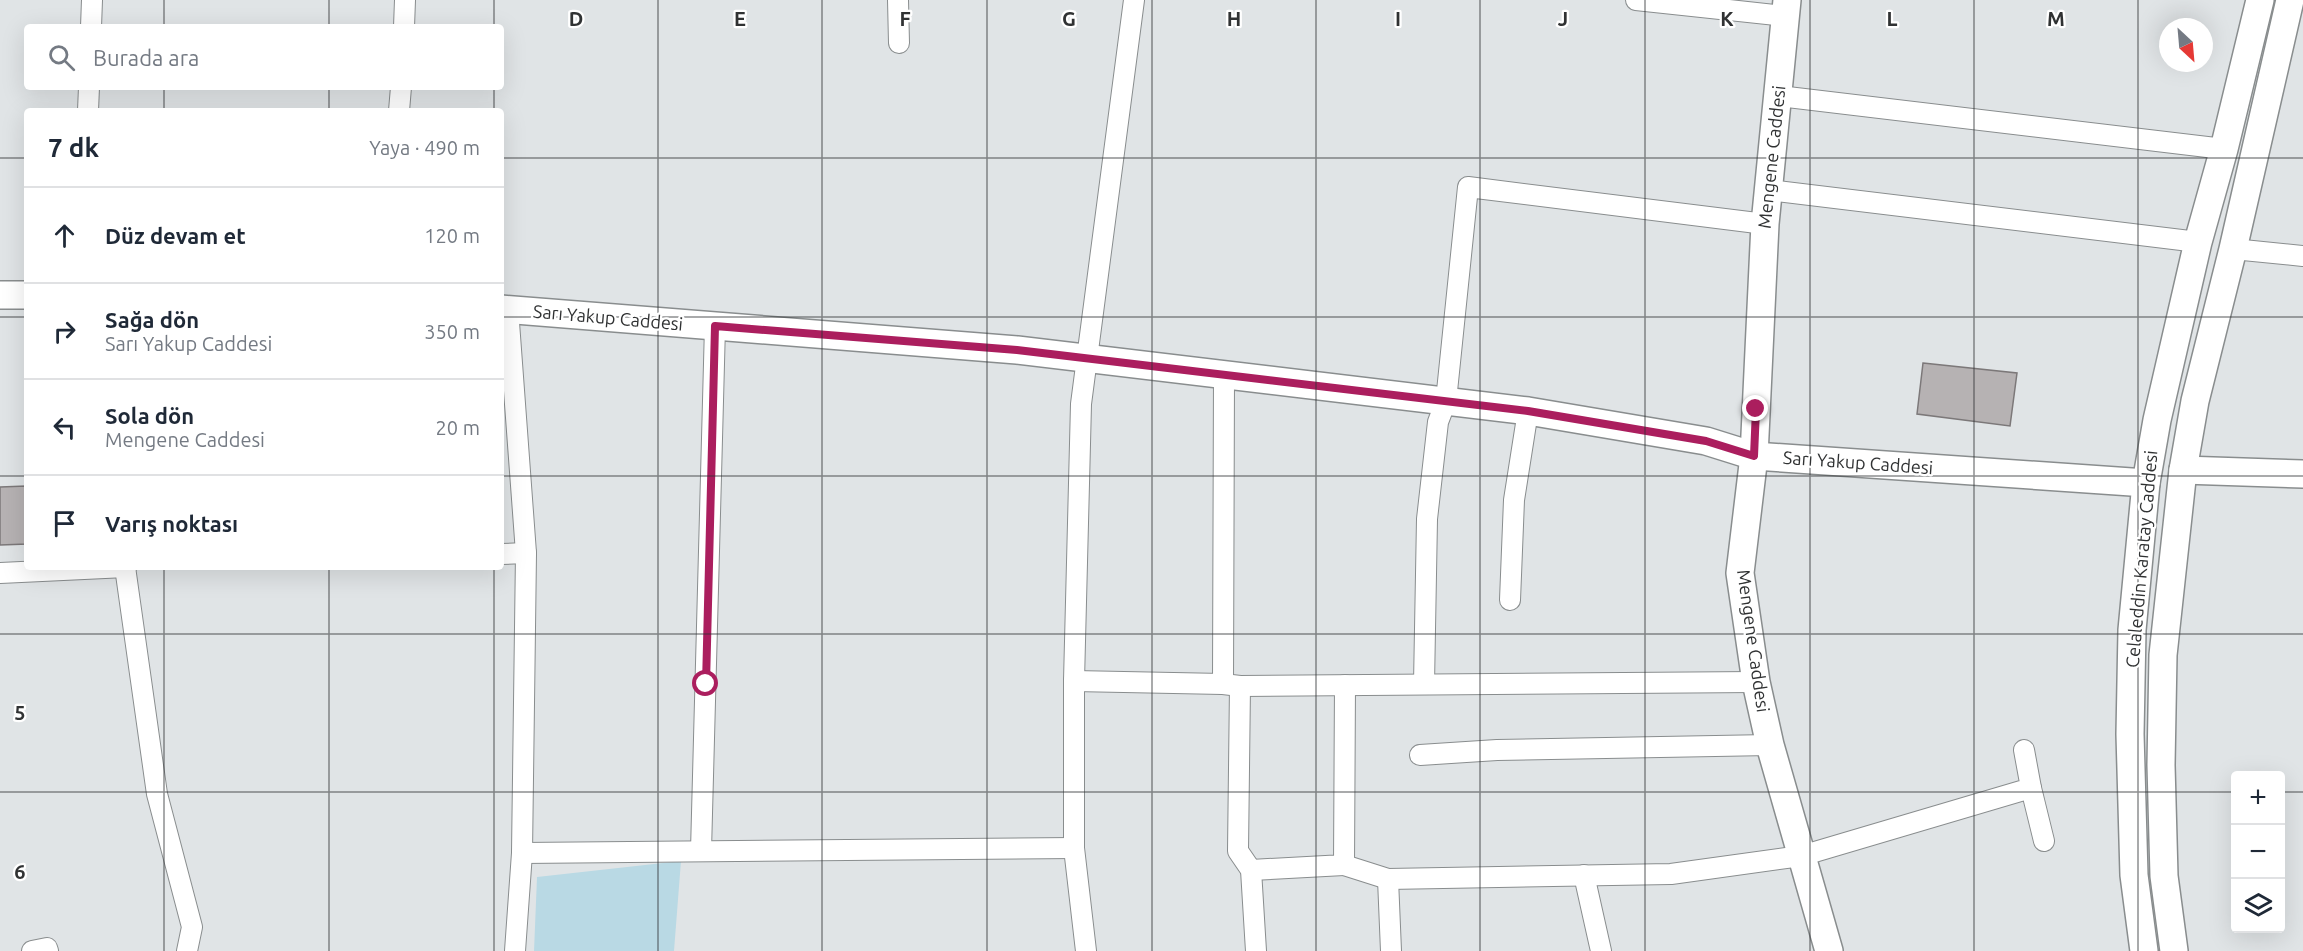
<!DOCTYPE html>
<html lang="tr">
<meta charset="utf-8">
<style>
:root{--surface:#fff;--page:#f6f6f7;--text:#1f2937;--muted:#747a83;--line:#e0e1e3}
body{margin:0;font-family:Ubuntu,sans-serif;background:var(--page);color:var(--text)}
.controls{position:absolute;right:18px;bottom:18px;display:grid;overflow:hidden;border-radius:6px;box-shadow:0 6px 24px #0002}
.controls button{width:54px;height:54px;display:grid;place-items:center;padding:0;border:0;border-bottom:2px solid var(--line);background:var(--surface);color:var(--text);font:30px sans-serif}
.compass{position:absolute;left:2159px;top:18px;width:54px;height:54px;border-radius:50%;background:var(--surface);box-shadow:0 6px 24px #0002;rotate:154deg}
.stop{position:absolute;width:18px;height:18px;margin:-14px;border:4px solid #ab1e5e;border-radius:50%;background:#fff}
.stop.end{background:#ab1e5e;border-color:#fff;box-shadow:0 2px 6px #0008}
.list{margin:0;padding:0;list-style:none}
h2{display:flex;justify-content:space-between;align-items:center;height:78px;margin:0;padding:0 24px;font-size:26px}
h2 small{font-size:20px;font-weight:400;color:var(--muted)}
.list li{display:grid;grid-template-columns:39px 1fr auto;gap:18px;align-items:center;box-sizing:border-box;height:96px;padding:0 24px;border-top:2px solid var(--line)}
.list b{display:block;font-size:22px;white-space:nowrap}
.list p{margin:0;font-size:20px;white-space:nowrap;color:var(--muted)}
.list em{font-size:20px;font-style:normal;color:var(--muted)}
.icon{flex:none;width:33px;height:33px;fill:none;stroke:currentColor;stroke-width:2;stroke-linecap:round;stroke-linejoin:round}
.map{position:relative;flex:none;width:2303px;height:951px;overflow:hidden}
.search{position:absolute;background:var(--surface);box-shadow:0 6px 24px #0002;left:24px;top:24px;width:480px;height:66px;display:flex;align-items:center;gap:15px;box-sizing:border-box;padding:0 21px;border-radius:6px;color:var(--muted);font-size:22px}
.panel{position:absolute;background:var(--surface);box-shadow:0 6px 24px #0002;left:24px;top:108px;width:480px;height:462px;border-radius:6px}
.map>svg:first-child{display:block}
</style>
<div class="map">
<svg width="2303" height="951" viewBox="0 0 2303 951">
<rect width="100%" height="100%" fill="#e0e4e6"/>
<path fill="#b9d9e4" d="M681,861L674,951H534L537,877Z"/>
<g fill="#b6b2b3" stroke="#7c7879" stroke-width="1.5">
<path d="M1923,363L2017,373L2010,426L1917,414Z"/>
<path d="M26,486L27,544L0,545V487Z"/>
</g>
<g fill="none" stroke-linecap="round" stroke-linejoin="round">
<g stroke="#898d8e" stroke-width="22">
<g id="street">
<path d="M898,0L899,43"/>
<path d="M1636,0L1785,16"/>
<path d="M91,27L92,0"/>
<path d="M404,27L405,0"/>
<path d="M1779,96L2224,149"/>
<path d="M88,111L89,87"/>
<path d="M399,111L401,87"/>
<path d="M1769,190L2198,242"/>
<path d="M2233,249L2303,256"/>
<path d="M508,309L526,553L522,853L515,951"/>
<path d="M501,554L526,553"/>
<path d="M125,567L157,794L192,927L187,951"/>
<path d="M0,573L126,567"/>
<path d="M1510,600L1514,500L1528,411"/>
<path d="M1074,681L1223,684L1240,686L1756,682"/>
<path d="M1223,684L1224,375"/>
<path d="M1424,684L1427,519L1438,422L1446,401L1468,187L1765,224"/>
<path d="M1240,686L1238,851L1251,870L1256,951"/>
<path d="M1420,755L1497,750L1770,745"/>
<path d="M2031,788L2044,841"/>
<path d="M701,851L715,326"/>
<path d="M522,853L1074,848"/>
<path d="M1344,865L1388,879L1671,874L1801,856L2031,788L2024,750"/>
<path d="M1251,870L1344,865L1345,685"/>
<path d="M1584,875L1601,951"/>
<path d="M1388,879L1391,951"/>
<path d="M32,951L47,948L48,951"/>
<path d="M1086,951L1074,848V681L1081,404L1134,0"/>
</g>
</g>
<g stroke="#898d8e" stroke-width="30">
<g id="secondary">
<path d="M1787,0L1765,224L1754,456L1740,573L1756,682L1770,745L1829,951"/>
<path d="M0,295H27"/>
<path d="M501,309L1017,350L1528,411L1706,441L1754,456L2146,483"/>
<path d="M2183,470L2303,474"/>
<path d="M2144,951L2134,875L2130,734L2132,630L2146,483L2157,420L2198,242L2224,149L2260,0"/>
<path d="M2174,951L2164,876L2161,765L2163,655L2183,470L2195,401L2233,249L2290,0"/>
</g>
</g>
<use href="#street" stroke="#fff" stroke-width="20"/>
<use href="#secondary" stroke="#fff" stroke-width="27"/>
</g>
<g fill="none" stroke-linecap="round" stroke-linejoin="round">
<path stroke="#ab1e5e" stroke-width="8" d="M706,684L715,326L1017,350L1528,411L1706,441L1754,456L1756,409"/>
</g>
<path fill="none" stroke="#303233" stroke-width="1.5" stroke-opacity="0.55" d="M164,0V27M329,0V27M494,0V27M658,0V951M822,0V951M987,0V951M1152,0V951M1316,0V951M1480,0V951M1645,0V951M1810,0V951M1974,0V951M2138,0V951M164,87V111M329,87V111M494,87V111M0,158H27M501,158H2303M0,317H27M501,317H2303M0,476H27M501,476H2303M164,567V951M329,567V951M494,567V951M0,634H2303M0,792H2236M2280,792H2303"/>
<g text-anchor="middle" stroke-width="4.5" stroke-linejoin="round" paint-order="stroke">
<g font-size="18" fill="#303233" stroke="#fff">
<text transform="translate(1772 157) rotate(-84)" y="6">Mengene Caddesi</text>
<text transform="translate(608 318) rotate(5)" y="6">Sarı Yakup Caddesi</text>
<text transform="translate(1858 463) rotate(4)" y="6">Sarı Yakup Caddesi</text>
<text transform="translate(2142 559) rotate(-85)" y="6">Celaleddin Karatay Caddesi</text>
<text transform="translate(1753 641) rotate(82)" y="6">Mengene Caddesi</text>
</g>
</g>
<g font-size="20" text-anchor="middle" font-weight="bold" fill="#303233" stroke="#fff" stroke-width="4.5" stroke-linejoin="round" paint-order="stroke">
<text x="576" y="26">D</text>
<text x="740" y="26">E</text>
<text x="905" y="26">F</text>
<text x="1069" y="26">G</text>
<text x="1234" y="26">H</text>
<text x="1398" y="26">I</text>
<text x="1563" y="26">J</text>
<text x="1727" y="26">K</text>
<text x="1892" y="26">L</text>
<text x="2056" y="26">M</text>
<text x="20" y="720">5</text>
<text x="20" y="879">6</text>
</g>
</svg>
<div class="controls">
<button>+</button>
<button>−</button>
<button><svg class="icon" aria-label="layers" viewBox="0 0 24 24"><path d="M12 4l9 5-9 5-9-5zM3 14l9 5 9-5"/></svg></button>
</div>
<svg class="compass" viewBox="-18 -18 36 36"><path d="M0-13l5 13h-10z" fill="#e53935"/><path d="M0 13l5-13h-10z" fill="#747a83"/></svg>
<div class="stop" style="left:706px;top:684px"></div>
<div class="stop end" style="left:1756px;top:409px"></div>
<div class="search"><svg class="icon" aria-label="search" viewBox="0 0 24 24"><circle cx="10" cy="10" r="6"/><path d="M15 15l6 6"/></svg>Burada ara</div>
<section class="panel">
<h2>7 dk<small>Yaya · 490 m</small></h2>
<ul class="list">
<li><svg class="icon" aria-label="ahead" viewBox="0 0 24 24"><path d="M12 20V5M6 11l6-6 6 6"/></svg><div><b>Düz devam et</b></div><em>120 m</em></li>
<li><svg class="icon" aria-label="right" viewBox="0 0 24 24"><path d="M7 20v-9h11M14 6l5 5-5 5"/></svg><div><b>Sağa dön</b><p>Sarı Yakup Caddesi</p></div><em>350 m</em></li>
<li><svg class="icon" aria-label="left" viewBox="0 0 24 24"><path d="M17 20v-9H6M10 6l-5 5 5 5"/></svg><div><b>Sola dön</b><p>Mengene Caddesi</p></div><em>20 m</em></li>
<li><svg class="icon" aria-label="arrive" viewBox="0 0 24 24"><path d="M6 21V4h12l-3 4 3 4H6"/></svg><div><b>Varış noktası</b></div></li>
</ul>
</section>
</div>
